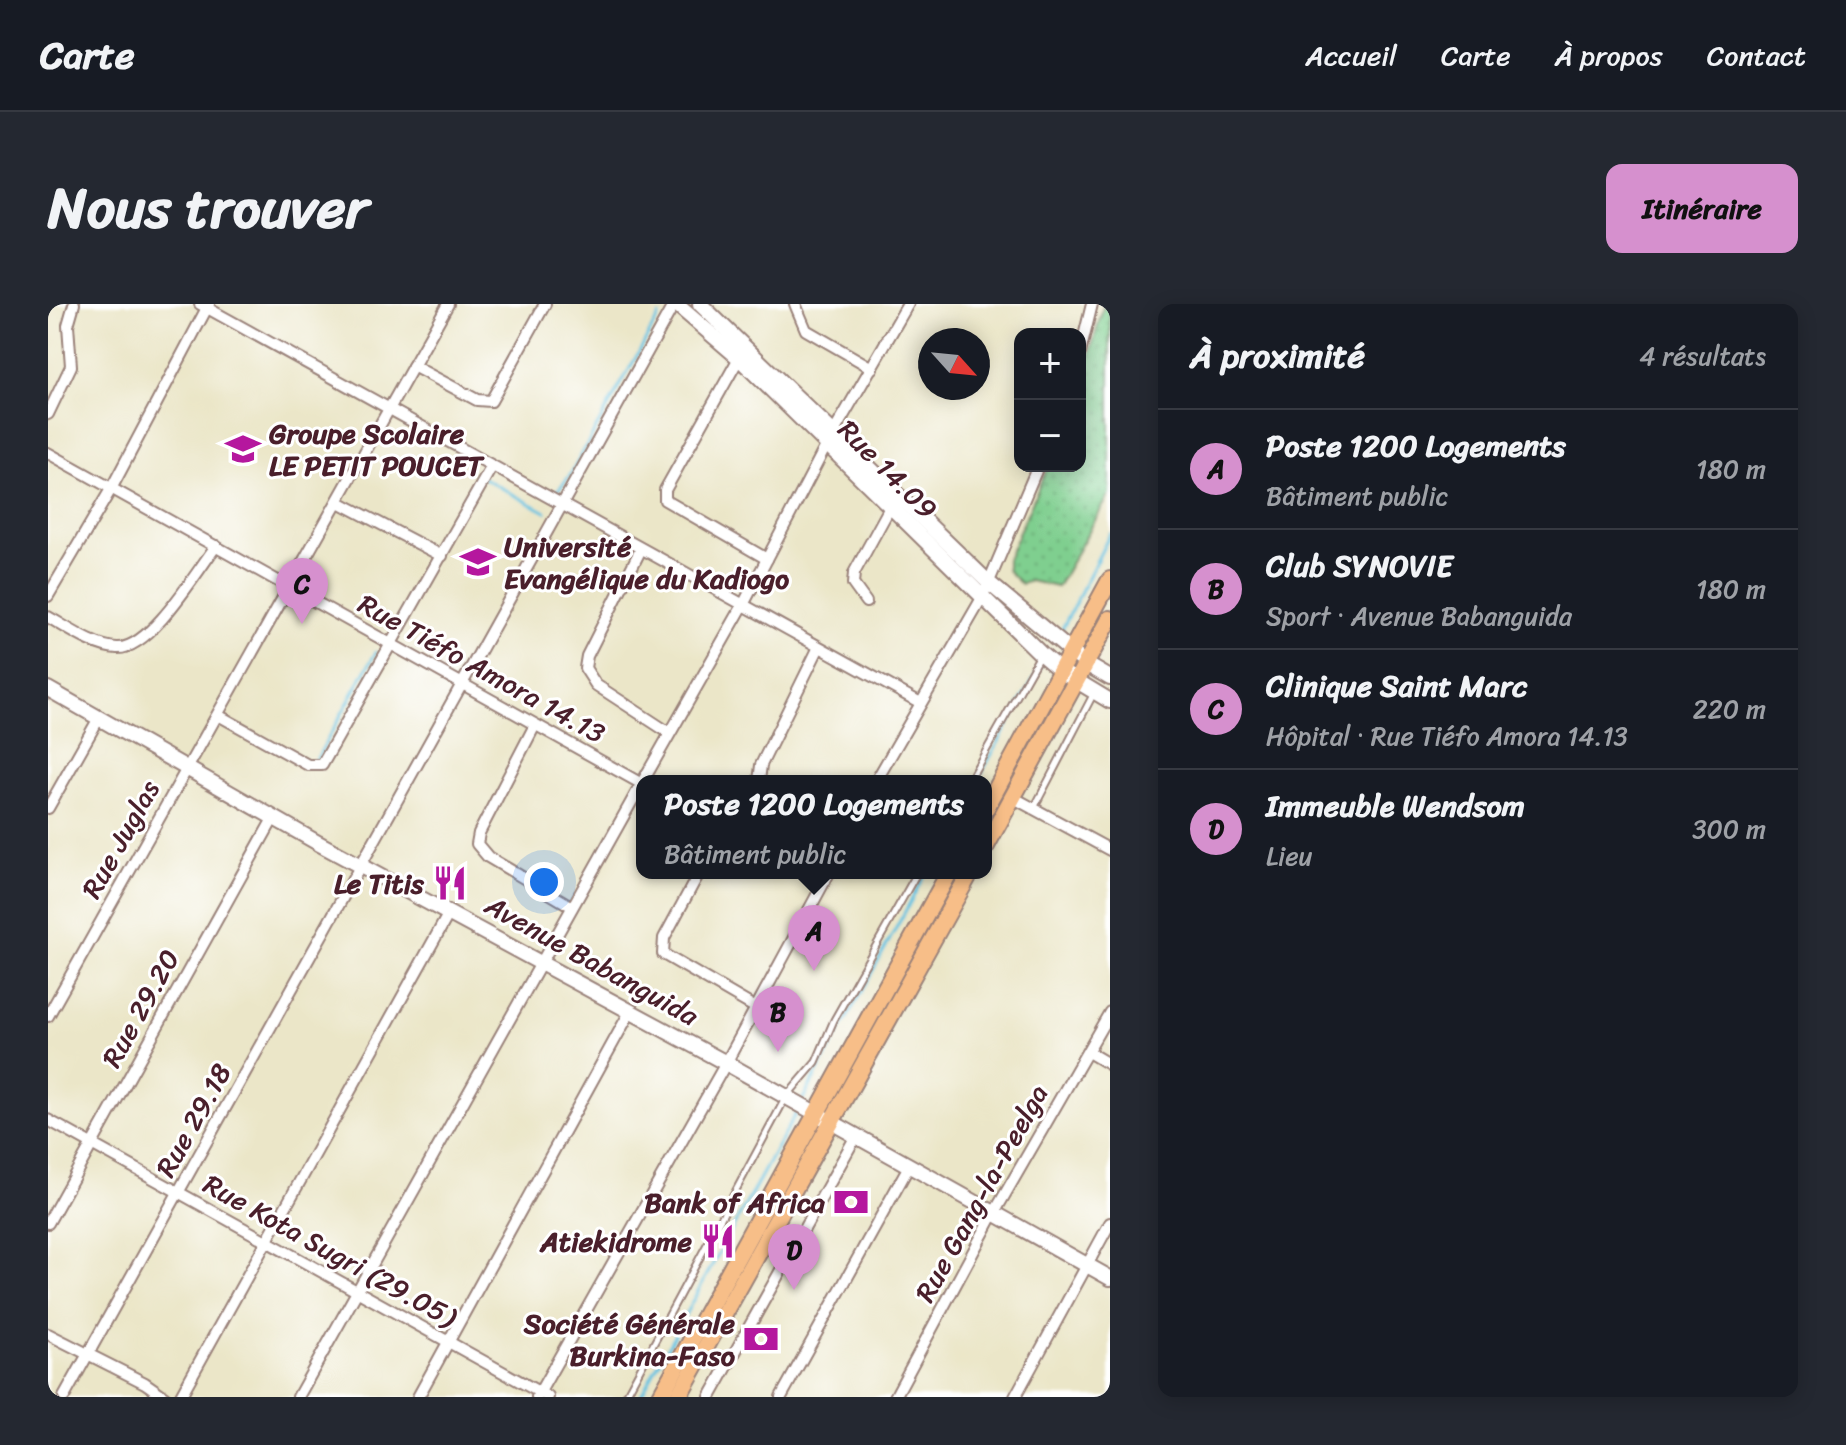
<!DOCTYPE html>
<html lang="fr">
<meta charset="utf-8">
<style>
:root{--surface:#171b24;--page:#242831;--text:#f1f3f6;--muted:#9ea1a6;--line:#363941;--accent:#d690ce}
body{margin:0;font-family:Sriracha,sans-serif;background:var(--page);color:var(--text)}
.controls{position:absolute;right:24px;top:24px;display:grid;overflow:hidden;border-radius:16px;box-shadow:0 4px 20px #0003}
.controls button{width:72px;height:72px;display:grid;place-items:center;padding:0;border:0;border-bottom:2px solid var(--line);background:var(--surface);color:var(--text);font:40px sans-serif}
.compass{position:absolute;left:870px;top:24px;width:72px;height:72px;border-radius:50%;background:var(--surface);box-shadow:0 4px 20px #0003;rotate:117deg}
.you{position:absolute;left:496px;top:578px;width:28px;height:28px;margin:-20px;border:6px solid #fff;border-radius:50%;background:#1a73e8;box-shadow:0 0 0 12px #1a73e833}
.badge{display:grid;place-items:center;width:52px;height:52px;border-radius:50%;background:var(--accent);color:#111;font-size:26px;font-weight:700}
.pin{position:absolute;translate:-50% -66px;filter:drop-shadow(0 2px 4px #0008)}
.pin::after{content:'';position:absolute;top:42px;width:28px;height:24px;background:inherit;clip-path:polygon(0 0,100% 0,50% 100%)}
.popup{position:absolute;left:588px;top:471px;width:356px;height:104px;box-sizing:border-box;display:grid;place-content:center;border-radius:16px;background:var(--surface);filter:drop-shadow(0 2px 6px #0005);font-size:26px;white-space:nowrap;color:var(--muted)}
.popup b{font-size:30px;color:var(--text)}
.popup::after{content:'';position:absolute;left:50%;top:100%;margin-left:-16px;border:16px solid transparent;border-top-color:var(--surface)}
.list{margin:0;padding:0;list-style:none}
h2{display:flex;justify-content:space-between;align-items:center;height:104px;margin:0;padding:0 32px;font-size:34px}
h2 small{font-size:26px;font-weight:400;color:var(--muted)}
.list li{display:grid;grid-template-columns:52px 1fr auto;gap:24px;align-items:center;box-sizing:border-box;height:120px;padding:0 32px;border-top:2px solid var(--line)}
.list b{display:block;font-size:30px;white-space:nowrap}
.list p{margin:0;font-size:26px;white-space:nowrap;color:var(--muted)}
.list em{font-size:26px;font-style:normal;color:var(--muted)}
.map{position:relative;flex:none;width:1062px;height:1093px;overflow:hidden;border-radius:16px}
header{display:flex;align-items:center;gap:48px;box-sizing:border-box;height:112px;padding:0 40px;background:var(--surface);border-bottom:2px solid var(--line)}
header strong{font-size:38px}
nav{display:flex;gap:44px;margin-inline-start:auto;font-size:28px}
.intro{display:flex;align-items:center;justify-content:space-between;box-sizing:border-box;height:192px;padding:0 48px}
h1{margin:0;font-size:56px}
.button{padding:20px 36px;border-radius:16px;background:var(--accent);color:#111;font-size:28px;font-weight:700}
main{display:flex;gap:48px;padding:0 48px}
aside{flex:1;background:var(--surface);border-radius:16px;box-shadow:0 4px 20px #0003}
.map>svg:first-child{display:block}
</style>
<header>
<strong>Carte</strong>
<nav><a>Accueil</a><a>Carte</a><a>À propos</a><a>Contact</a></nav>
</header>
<div class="intro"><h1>Nous trouver</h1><a class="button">Itinéraire</a></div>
<main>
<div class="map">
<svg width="1062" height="1093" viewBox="0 0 1062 1093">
<defs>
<pattern id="park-dots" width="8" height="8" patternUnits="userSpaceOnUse" patternTransform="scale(2)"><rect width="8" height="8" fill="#7fcf8f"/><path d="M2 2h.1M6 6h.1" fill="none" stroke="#6fb17c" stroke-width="1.8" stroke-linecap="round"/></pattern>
</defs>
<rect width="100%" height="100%" fill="#fff"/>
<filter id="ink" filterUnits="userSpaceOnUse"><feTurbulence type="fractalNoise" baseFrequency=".0125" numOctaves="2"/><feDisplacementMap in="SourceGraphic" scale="16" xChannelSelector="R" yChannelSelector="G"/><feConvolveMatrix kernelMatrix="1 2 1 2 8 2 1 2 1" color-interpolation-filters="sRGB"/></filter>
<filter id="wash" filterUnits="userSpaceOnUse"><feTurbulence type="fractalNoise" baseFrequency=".006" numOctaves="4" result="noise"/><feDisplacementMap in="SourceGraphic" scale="32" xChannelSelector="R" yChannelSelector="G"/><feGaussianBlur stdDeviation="1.8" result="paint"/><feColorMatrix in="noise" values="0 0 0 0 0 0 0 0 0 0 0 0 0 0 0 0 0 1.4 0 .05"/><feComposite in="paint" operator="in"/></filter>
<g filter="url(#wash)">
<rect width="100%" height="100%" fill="#ebe6c8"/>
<path fill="url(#park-dots)" stroke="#64775d" stroke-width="2" d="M1056,0H1062V190L1009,283L982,277L973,280L959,266V255L1000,162H1032V85Z"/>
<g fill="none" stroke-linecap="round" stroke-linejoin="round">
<g stroke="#64c2e2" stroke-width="3">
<path d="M428,170L498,208"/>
<path d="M507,189L521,173L611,12"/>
<path d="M1011,331L1062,230"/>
<path d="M267,458L328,348"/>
<path d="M929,477L995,358"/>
<path d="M755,795L878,569"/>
<path d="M592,1093L750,805"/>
</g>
</g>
</g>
<g filter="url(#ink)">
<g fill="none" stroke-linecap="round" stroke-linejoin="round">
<g stroke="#9a827a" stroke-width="9">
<g id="service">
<path d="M921,477L992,351"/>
<path d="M986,504L1046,389"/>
<path d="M577,1093L738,793L768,758L786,716L869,569"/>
</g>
</g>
<g stroke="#9a827a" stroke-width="14">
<g id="minor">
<path d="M152,0L871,398"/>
<path d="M747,0L758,26L824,64"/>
<path d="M1032,49L1044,0"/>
<path d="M691,54L617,186V196L719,255"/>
<path d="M365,62L429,96L443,97L497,0"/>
<path d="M0,110L23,62L20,21L26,0"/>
<path d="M0,149L594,480"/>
<path d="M291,198L394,252"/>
<path d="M593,245L539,352L537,364L548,381L620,428"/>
<path d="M0,292L63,185L161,0"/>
<path d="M818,298L805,280L806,269L841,205"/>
<path d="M0,313C20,324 46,343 69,344C102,346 149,267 168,242"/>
<path d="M170,411L260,461H274L444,162"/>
<path d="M487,421L431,529L429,540L440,553L523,602"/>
<path d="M595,477L694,303L779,140L860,0"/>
<path d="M711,477L713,461L770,345"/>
<path d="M828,477L934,294L990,162"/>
<path d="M966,494L1062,546"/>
<path d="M0,504L51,414"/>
<path d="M651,569L616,634L615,650L708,704"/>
<path d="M761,569L777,577"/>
<path d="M0,712L400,0"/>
<path d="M1040,748L1062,761"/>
<path d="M0,816L500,1093"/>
<path d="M0,919L226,513"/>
<path d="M0,1030L97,1079L117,1093"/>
<path d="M16,1093L626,0"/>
<path d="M132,1093L401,609"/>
<path d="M250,1093L594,479"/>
<path d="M370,1093L582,708"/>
<path d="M489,1093L678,759L781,569"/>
<path d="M662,1093L808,832"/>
<path d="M733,1093L861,862"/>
<path d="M847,1093L945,911L1062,708"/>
<path d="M967,1093L1062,919"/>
</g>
</g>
<g stroke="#9a827a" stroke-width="18">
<g id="tertiary">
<path d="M628,0L691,54L993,350L1014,368L1062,397"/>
<path d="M652,0L941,279L1038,360L1062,374"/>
<path d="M0,385L270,539L678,759L1062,974"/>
</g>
</g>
<g stroke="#9a827a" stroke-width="20">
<g id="primary">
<path d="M938,504L1062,276"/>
<path d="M938,542L1062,315"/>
<path d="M612,1093L901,569"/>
<path d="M630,1093L922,569"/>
</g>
</g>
<use href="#service" stroke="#fff" stroke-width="5"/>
<use href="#minor" stroke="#fff" stroke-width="10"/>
<use href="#tertiary" stroke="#fff" stroke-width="14"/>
<use href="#primary" stroke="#f7be88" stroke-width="16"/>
</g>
</g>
<defs>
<g id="school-bare" transform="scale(2.76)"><path d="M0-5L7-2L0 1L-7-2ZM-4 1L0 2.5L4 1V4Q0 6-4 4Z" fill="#b5179e" stroke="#fff" stroke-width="2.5" paint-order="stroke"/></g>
<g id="university-bare" transform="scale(2.76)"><path d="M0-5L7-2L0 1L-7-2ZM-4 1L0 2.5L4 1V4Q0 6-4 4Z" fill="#b5179e" stroke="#fff" stroke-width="2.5" paint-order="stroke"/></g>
<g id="restaurant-bare" transform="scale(2.76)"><path d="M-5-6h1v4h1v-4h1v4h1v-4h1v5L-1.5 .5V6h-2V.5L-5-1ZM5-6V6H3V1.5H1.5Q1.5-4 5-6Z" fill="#b5179e" stroke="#fff" stroke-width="2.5" paint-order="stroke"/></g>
<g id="bank-bare" transform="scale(2.76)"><path d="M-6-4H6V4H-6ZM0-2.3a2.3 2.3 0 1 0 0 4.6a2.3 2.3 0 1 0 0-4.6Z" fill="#b5179e" stroke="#fff" stroke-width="2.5" paint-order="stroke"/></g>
</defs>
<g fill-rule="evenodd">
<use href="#school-bare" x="195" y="145"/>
<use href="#university-bare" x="430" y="258"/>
<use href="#restaurant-bare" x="402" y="579"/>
<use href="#bank-bare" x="803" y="898"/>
<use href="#restaurant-bare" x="670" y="937"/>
<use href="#bank-bare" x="713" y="1035"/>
</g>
<g text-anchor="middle" stroke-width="6" stroke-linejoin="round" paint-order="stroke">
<g font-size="28" font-weight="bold" fill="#4a1f2b" stroke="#fff" text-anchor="end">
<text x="221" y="139" text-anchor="start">Groupe Scolaire<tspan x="221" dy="32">LE PETIT POUCET</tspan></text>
<text x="456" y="252" text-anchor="start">Université<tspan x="456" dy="32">Evangélique du Kadiogo</tspan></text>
<text x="376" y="589">Le Titis</text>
<text x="777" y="908">Bank of Africa</text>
<text x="644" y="947">Atiekidrome</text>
<text x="687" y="1029">Société Générale<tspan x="687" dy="32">Burkina-Faso</tspan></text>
</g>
<g font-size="28" fill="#4a1f2b" stroke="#fff">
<text transform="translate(840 165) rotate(45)" y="10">Rue 14.09</text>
<text transform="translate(434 364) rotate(29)" y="10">Rue Tiéfo Amora 14.13</text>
<text transform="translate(72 535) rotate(-61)" y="10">Rue Juglas</text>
<text transform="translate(544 656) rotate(29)" y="10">Avenue Babanguida</text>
<text transform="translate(92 704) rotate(-61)" y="10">Rue 29.20</text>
<text transform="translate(145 816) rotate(-61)" y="10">Rue 29.18</text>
<text transform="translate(933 889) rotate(-61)" y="10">Rue Gang-la-Peelga</text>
<text transform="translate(282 946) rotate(29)" y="10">Rue Kota Sugri (29.05)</text>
</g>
</g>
</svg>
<div class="controls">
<button>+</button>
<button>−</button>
</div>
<svg class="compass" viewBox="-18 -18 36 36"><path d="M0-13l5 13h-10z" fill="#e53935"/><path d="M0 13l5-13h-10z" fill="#9ea1a6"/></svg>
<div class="you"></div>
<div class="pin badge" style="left:766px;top:667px">A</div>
<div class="popup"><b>Poste 1200 Logements</b>Bâtiment public</div>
<div class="pin badge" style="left:730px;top:748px">B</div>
<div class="pin badge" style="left:254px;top:320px">C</div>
<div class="pin badge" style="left:746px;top:986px">D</div>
</div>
<aside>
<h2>À proximité<small>4 résultats</small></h2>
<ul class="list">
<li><span class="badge">A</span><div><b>Poste 1200 Logements</b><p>Bâtiment public</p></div><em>180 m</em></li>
<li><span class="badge">B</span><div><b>Club SYNOVIE</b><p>Sport · Avenue Babanguida</p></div><em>180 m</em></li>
<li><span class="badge">C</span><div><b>Clinique Saint Marc</b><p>Hôpital · Rue Tiéfo Amora 14.13</p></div><em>220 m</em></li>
<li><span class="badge">D</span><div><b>Immeuble Wendsom</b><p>Lieu</p></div><em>300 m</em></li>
</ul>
</aside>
</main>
